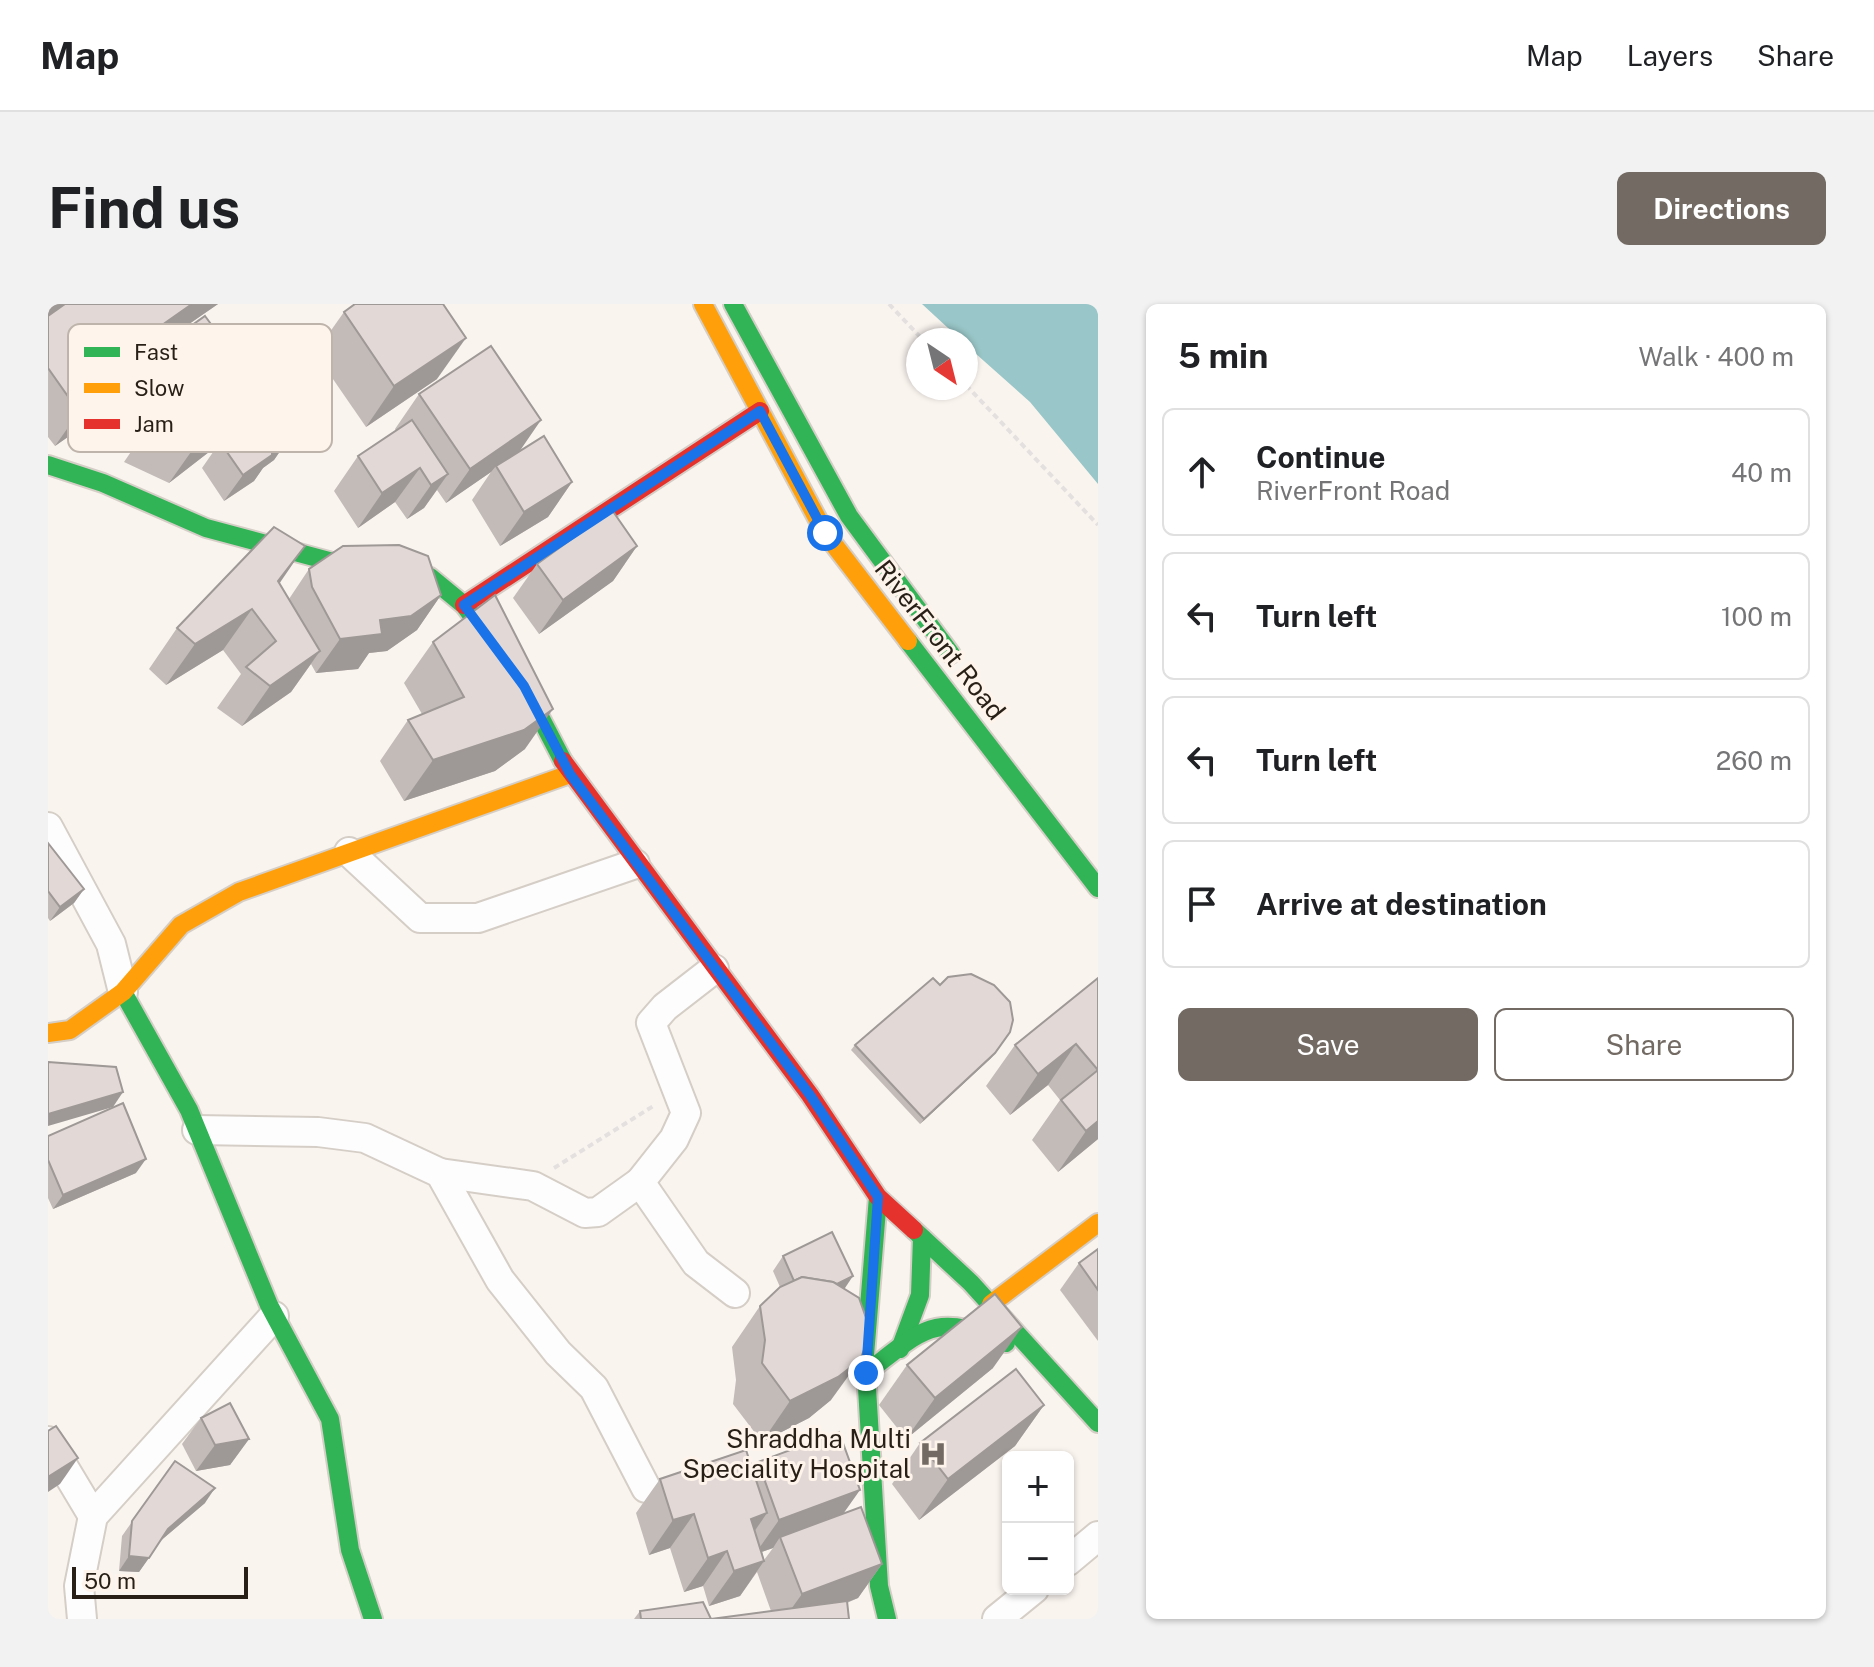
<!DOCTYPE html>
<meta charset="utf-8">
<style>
:root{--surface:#fff;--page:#f2f2f2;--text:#202124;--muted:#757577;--line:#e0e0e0;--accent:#726a63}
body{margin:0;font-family:"Public Sans",sans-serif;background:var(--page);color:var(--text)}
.controls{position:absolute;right:24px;bottom:24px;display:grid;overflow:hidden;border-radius:12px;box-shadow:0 2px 6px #0004}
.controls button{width:72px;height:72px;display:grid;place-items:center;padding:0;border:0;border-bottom:2px solid var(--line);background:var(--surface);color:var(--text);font:40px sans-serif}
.compass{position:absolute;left:858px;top:24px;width:72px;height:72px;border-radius:50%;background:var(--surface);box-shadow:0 2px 6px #0004;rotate:145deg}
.scale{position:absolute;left:24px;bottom:20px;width:176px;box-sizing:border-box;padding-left:8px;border:4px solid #281f17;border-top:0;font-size:22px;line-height:28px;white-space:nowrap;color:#281f17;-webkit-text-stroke:6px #fef4eb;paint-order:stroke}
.stop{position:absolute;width:24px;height:24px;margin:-18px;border:6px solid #1a73e8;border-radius:50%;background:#fff}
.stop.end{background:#1a73e8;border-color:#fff;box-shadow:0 2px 8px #0008}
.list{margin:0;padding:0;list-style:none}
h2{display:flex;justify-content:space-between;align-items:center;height:104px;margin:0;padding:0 32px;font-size:34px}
h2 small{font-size:26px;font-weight:400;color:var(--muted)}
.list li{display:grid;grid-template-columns:52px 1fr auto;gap:24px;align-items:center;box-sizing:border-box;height:128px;margin:0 16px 16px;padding:0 16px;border:2px solid var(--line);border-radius:12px}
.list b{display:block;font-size:30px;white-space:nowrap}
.list p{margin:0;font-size:26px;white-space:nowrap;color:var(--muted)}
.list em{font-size:26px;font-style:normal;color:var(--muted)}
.actions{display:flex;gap:16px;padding:24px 32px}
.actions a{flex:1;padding:18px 0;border:2px solid var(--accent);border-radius:12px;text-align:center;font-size:28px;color:var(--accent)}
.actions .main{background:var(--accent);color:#fff}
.icon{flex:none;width:44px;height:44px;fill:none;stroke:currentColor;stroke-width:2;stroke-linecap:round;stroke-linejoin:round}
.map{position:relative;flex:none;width:1050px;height:1315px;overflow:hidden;border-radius:12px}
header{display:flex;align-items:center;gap:48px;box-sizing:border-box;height:112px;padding:0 40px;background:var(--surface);border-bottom:2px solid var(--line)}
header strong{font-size:38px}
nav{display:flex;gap:44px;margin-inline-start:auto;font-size:28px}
.intro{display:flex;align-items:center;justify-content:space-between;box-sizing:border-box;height:192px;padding:0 48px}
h1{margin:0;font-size:56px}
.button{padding:20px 36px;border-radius:12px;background:var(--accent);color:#fff;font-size:28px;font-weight:700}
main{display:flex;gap:48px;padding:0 48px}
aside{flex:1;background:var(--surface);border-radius:12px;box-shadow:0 2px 6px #0004}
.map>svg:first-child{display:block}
</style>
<header>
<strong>Map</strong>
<nav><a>Map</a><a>Layers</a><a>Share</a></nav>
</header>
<div class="intro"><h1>Find us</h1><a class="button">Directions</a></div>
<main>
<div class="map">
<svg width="1050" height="1315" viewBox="0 0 1050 1315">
<rect width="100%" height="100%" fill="#faf4ef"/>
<path fill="#99c6c8" d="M874,0H1050V180L982,98L918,41V36H913Z"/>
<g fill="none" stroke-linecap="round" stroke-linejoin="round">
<g stroke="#d5cec7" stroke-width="32">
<g id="street">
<path d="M0,523L63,640L75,688"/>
<path d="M301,548L372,614H430L587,560"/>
<path d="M666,665L617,703L603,719L638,809L626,835L592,878L648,959L687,989"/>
<path d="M149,826L270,828L317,834L392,869L452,976L510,1049L546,1084L598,1184"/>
<path d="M392,869L485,882L537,909L550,908L592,878"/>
<path d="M0,1137L45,1212"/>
<path d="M1020,1257L1050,1232"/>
<path d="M34,1315L31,1282L45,1212L226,1012"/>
<path d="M949,1315L986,1285"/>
</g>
</g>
<g stroke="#d5cec7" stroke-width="22">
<g id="fast">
<path d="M685,0L801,212L903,350"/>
<path d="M0,161L55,179L158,224L292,260L382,273L416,301L476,382L515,457"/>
<path d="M860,337L1050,584"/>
<path d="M75,688L141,806L221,1001L282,1115L302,1246L325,1315"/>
<path d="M830,893L817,1051L831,1282L839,1315"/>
<path d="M866,926L923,979L1050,1119"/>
<path d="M852,1045L872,991L874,934"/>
<path d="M818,1069C876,1025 885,1007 958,1039"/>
</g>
</g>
<g stroke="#d5cec7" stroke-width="22">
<g id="slow">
<path d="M655,0L777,229L860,337"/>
<path d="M0,729L22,726L75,688L133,621L191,588L522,470"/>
<path d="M943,1000L1050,919"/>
</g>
</g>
<g stroke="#d5cec7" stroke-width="22">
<g id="jam">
<path d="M416,301L712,107"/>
<path d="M515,457L762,791L830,893L866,926"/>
</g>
</g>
<g stroke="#e3e0df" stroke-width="4" stroke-dasharray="6 4" stroke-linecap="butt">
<path d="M841,0L875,36"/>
<path d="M918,81L1050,221"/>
<path d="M506,864L607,801"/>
</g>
<use href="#street" stroke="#fefdfd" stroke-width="28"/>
<use href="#fast" stroke="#30b455" stroke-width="18"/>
<use href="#slow" stroke="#ff9f0a" stroke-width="18"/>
<use href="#jam" stroke="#e5322d" stroke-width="18"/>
</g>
<g fill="#c2bbb8" fill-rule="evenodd">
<path d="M0,0H170L115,38L118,42L119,39L174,66L214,73L189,126L244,130L226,156L215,164L206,177L176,197L154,164L170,141L121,179L76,158L104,117L108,115L88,89L94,81L7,142L0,133Z"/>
<path d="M296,8L389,75L318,123L267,49Z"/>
<path d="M371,90L524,178L500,213L452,242L424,196L443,168L398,199L389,186L376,204L359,215L347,198L310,224L286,187L310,152L348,127L347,125Z"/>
<path d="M589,242L565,277L491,330L465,294L489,260Z"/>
<path d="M261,265L393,291L369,326L339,347L321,349L310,365L268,369L263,360L243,388L194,422L169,404L193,370L175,346L118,381L101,365L129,324L231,279L241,295Z"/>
<path d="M385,338L477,445L447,467L356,497L332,457L360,416L374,410L356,379Z"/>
<path d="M0,539L36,585L26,599L2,617L0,614Z"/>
<path d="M1050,674V835L1010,868L984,836L1012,796L1000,781L962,811L938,782L967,741Z"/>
<path d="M892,681L943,754L872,820L803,746L807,741Z"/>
<path d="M0,832L88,869L5,905L0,894Z"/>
<path d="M1050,945V1037L1012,986L1031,959Z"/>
<path d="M735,952L796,985L783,1096L761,1114L714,1138L685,1100L688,1076L684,1043L712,1002L732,983L725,967Z"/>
<path d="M859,1061L945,1064L858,1135L831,1101Z"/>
<path d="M996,1101L967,1142L871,1216L844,1180L872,1139Z"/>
<path d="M153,1114L201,1135L182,1161L148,1167L134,1140Z"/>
<path d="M127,1157L157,1199L111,1238L91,1268L71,1267L74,1232Z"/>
<path d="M710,1158L795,1209L834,1260L810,1294L799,1299L801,1315H586L592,1307L663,1315L723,1307L709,1268L692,1292L661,1302L655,1282L636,1288L622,1244L601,1251L588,1209L612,1175L705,1166ZM725,1244L716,1256L714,1248Z"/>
</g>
<g fill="#9e9896">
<path d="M6,0H18L0,12V4Z"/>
<path d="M144,0H170L82,61L107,26Z"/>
<path d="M418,34L389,75L318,123L346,82Z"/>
<path d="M120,45L94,81L7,142L31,108Z"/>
<path d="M185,50L166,76L110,118L128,92Z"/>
<path d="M218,86L189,127L172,138L170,141L121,179L150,138Z"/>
<path d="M493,116L469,151L448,162L443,168L398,199L422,165Z"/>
<path d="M244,130L226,156L215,164L206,177L176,197L195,171L224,144Z"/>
<path d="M372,164L347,198L310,224L334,189Z"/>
<path d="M400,170L376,204L359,215L383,181Z"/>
<path d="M524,178L500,213L452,242L476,208Z"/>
<path d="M257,242L229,283L230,277Z"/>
<path d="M589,242L565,277L491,330L515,296Z"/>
<path d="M393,291L369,326L339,347L321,349L310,365L268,369L292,335L332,316Z"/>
<path d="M204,305L175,346L118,381L147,340Z"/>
<path d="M272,347L243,388L194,422L222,382Z"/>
<path d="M505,405L477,445L447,467L356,497L385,456Z"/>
<path d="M36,585L26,599L2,617L12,603Z"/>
<path d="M1028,740L1000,781L962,811L990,770Z"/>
<path d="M947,749L943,754L872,820L876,815Z"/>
<path d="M75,788L65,803L0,822V810Z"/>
<path d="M1050,817V835L1010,868L1038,827Z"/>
<path d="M98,855L88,869L5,905L15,891Z"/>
<path d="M805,972L795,987L755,996Z"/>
<path d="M974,1023L945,1064L858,1135L887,1094Z"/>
<path d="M812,1056L783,1096L761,1114L714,1138L742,1097Z"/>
<path d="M996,1101L967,1142L871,1216L900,1175Z"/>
<path d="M201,1135L182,1161L148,1167L167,1141Z"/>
<path d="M30,1154L12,1180L0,1188V1173Z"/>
<path d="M167,1184L157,1199L110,1239L120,1225Z"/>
<path d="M812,1186L788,1220L732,1233L725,1244L707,1250L731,1216Z"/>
<path d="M719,1209L695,1244L678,1249L703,1215Z"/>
<path d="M646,1210L622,1244L601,1251L625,1216Z"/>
<path d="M679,1247L655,1282L636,1288L660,1254Z"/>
<path d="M81,1252L101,1254L91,1268L71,1267Z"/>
<path d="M716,1257L692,1292L661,1302L686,1267Z"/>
<path d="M834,1260L810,1294L755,1315H736L754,1290Z"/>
</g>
<g fill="#e2d9d6" stroke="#9e9896" stroke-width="2">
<path d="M17,0H144L107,26L120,45L31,108L0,64V12Z"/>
<path d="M307,0H395L418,34L346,82L296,8Z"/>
<path d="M157,12L185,50L128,92L107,63L126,48L119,39Z"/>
<path d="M443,42L493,116L422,165L371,90Z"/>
<path d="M225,102L244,130L224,144V151L195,171L172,138Z"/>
<path d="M364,116L400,170L383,181L372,164L334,189L310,152Z"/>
<path d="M496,132L524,178L476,208L448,162Z"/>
<path d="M564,206L589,242L515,296L489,260Z"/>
<path d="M226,223L257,242L230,277L272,347L222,382L198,363L228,337L204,305L147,340L129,324Z"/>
<path d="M351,241L380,252L393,291L363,312L332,316L334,330L292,335L264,283L261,265L295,242Z"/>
<path d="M447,291L505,405L476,426L385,456L360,416L416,393L385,338Z"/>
<path d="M0,539L36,585L12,603L0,587Z"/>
<path d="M923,670L946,681L962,698L965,716L962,728L947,749L876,815L807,741L885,674L892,681L900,673Z"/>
<path d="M1050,674V817L1038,827L1013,796L1050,766L1028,740L990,770L967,741Z"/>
<path d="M0,758L68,763L75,788L0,810Z"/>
<path d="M75,799L98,855L15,891L0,856V832Z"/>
<path d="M784,928L805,972L789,980L785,978L754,973L746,977L735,952Z"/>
<path d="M1050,945V986L1031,959Z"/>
<path d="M754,973L785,978L811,994L823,1028L812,1056L790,1073L742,1097L714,1059L717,1036L712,1002L732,983Z"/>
<path d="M947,990L974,1023L887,1094L859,1061Z"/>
<path d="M968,1065L996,1101L900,1175L872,1139Z"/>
<path d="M182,1099L201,1135L167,1141L153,1114Z"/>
<path d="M8,1122L30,1154L0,1173V1127Z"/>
<path d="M791,1128L812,1186L731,1216L710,1158Z"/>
<path d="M698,1146L719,1209L703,1215L716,1257L686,1267L679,1247L660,1254L646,1210L625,1216L612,1175Z"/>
<path d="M127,1157L167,1184L120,1225L101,1254L81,1252L84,1217Z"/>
<path d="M813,1203L834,1260L754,1290L732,1233Z"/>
<path d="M799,1297L801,1315H593L592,1307L655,1298L663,1315Z"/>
</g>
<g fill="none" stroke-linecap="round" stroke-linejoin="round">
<path stroke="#1a73e8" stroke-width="10" d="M777,229L712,107L416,301L476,382L522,470L762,791L830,893L818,1069"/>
</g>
<defs>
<g id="hospital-bare" transform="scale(2.16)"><path d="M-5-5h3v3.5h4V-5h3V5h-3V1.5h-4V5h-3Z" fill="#726a63" stroke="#fef4eb" stroke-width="2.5" paint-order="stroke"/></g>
</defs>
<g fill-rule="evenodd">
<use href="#hospital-bare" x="885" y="1150"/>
</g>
<g text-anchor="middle" stroke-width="6" stroke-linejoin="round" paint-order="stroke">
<g font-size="26" fill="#281f17" stroke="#fef4eb">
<text transform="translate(892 336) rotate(52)" y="9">RiverFront Road</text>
</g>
<g font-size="26" fill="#281f17" stroke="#fef4eb" text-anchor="end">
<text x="863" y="1144">Shraddha Multi<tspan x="863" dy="30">Speciality Hospital</tspan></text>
</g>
</g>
<rect x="20" y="20" width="264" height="128" rx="12" fill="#fef4eb" stroke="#beb4ab" stroke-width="2"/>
<rect x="36" y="43" width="36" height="10" fill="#30b455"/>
<rect x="36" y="79" width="36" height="10" fill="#ff9f0a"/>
<rect x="36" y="115" width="36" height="10" fill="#e5322d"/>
<g font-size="22" fill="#281f17">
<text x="86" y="56">Fast</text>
<text x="86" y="92">Slow</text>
<text x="86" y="128">Jam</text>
</g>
</svg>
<div class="controls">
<button>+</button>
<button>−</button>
</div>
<svg class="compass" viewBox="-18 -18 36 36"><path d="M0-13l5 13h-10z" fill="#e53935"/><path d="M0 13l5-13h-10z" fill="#757577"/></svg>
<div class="scale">50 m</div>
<div class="stop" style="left:777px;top:229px"></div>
<div class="stop end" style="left:818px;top:1069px"></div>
</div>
<aside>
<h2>5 min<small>Walk · 400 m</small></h2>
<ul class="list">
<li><svg class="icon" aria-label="ahead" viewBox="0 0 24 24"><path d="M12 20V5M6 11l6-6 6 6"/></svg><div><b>Continue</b><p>RiverFront Road</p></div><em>40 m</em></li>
<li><svg class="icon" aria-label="left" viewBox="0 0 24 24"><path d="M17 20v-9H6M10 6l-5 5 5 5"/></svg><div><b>Turn left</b></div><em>100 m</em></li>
<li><svg class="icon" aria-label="left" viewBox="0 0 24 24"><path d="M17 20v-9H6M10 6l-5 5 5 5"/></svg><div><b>Turn left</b></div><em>260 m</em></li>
<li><svg class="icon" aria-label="arrive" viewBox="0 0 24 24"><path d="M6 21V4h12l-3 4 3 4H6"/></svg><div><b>Arrive at destination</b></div></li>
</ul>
<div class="actions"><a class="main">Save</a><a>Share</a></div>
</aside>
</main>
